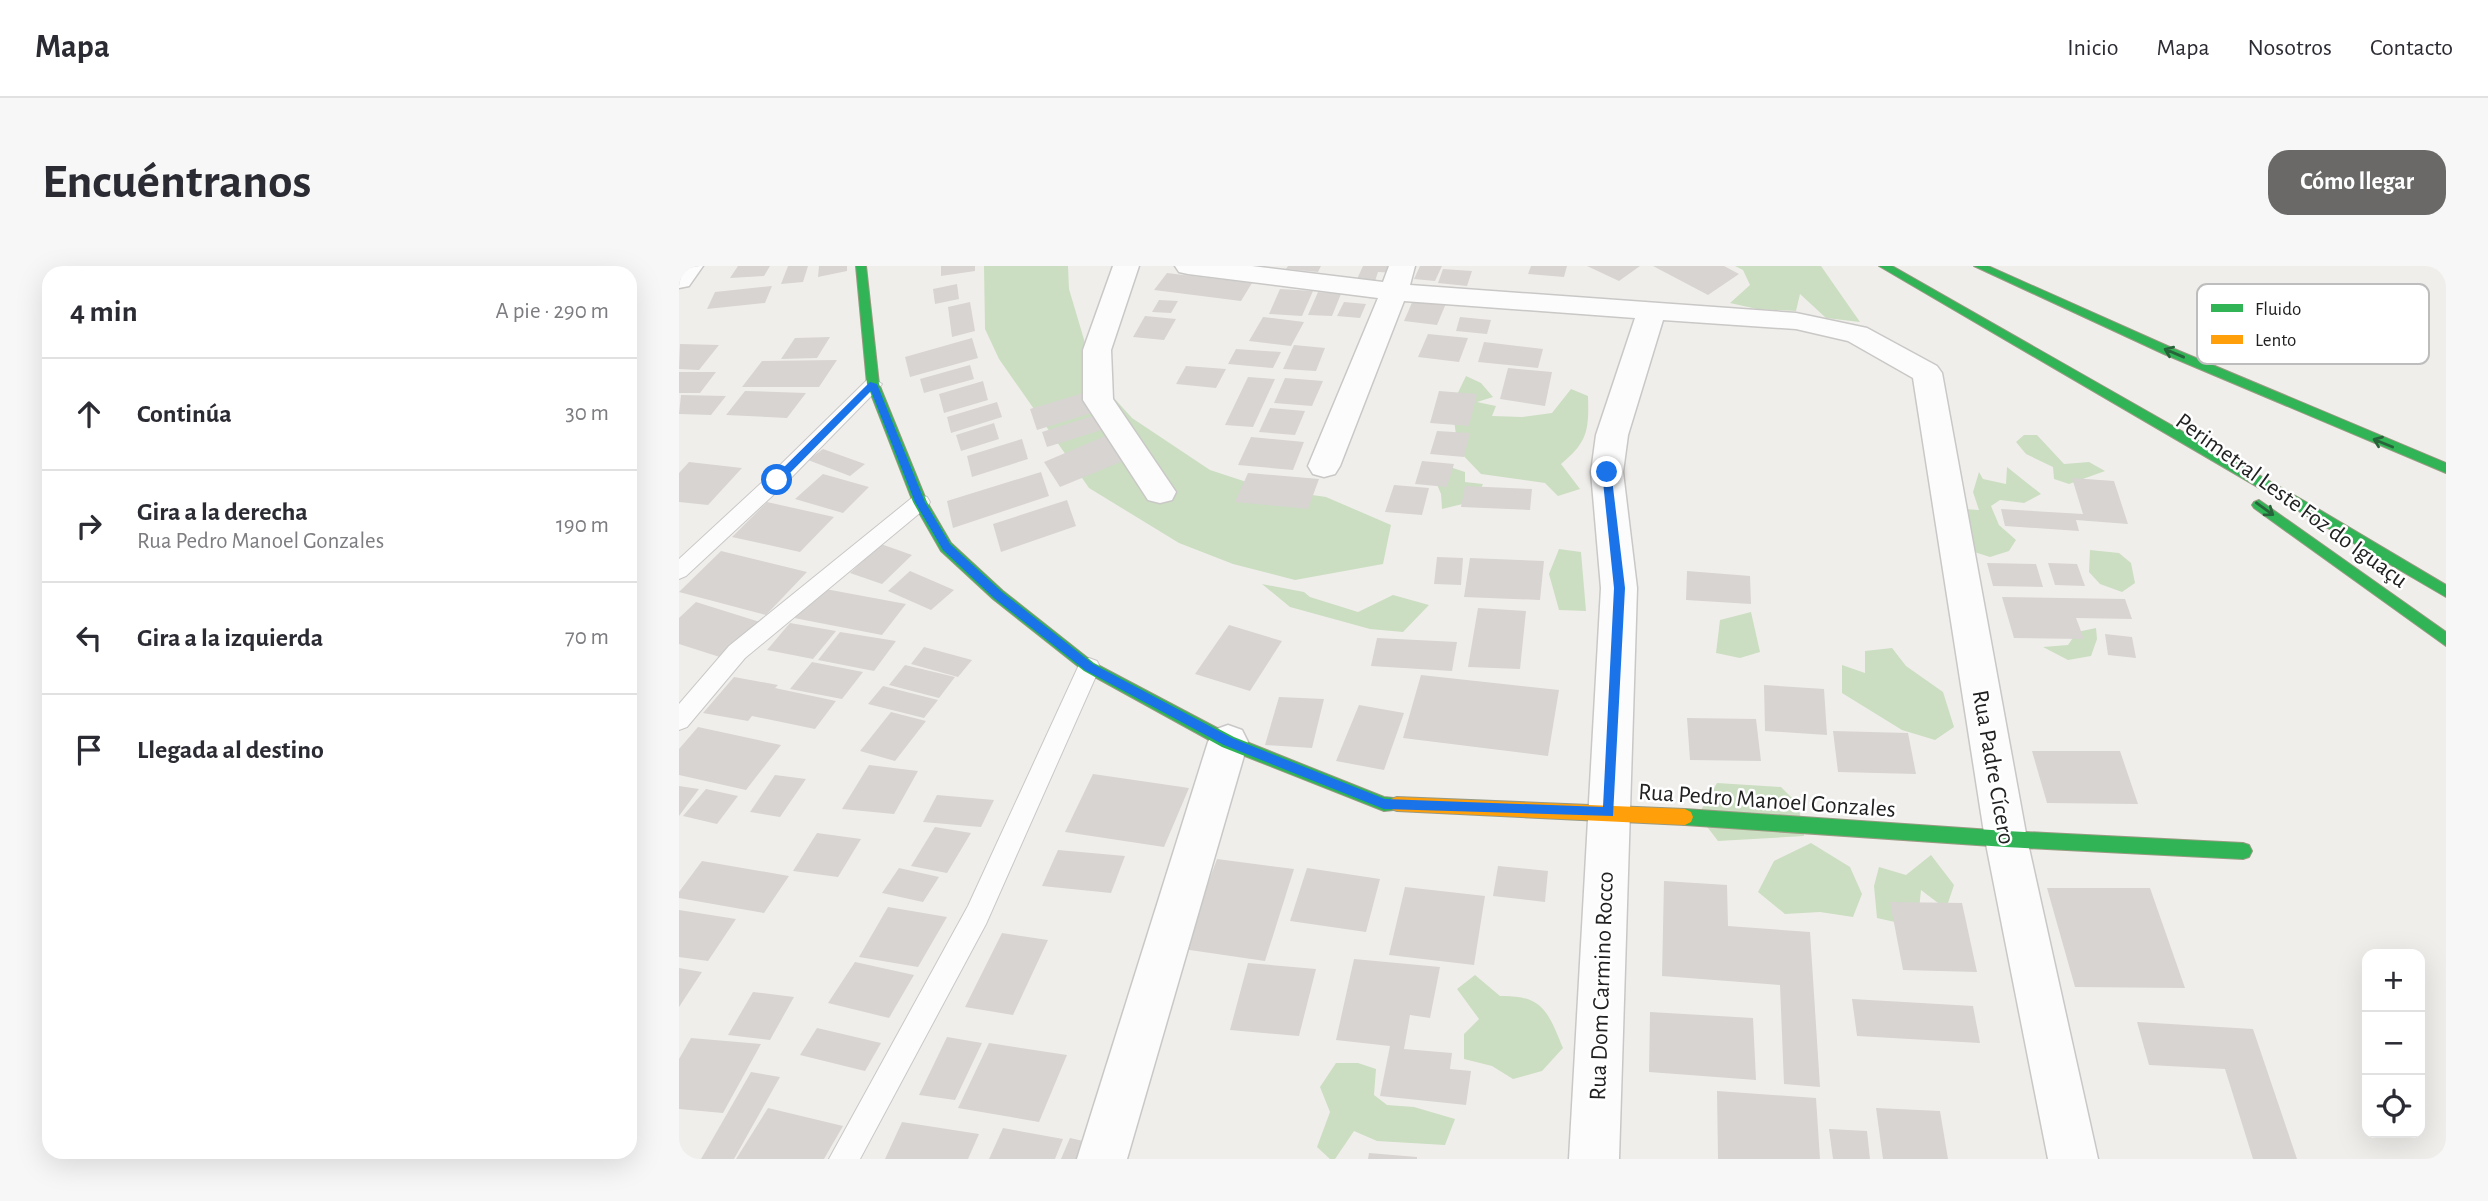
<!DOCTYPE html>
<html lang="es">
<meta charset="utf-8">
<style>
:root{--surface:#fff;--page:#f7f7f7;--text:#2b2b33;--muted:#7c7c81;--line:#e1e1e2;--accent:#6a6968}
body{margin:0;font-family:"Alegreya Sans",sans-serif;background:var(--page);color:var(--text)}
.controls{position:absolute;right:21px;bottom:21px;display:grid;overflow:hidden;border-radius:14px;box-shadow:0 7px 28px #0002}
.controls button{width:63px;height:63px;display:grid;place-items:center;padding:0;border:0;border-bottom:2px solid var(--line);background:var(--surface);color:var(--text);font:35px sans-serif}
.stop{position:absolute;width:21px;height:21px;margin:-16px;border:5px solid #1a73e8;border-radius:50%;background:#fff}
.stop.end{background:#1a73e8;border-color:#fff;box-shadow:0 2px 7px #0008}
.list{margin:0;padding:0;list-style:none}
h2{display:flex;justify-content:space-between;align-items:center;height:91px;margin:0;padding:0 28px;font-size:30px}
h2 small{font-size:23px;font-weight:400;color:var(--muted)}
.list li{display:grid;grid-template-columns:46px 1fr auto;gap:21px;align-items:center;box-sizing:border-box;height:112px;padding:0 28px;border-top:2px solid var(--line)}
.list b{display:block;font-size:26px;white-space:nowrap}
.list p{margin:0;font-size:23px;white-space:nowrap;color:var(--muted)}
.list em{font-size:23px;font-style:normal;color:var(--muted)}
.icon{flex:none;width:38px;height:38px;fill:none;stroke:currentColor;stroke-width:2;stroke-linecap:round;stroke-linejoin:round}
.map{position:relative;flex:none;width:1767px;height:893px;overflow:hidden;border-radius:21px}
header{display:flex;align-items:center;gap:42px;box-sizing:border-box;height:98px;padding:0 35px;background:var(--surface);border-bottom:2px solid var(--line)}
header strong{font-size:33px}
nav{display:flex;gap:38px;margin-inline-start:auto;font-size:24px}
.intro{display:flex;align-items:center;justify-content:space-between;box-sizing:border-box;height:168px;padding:0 42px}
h1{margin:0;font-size:49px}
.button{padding:18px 32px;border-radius:21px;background:var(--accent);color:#fff;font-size:24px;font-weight:700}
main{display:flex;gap:42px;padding:0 42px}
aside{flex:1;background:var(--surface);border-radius:21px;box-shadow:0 7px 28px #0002}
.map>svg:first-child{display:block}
</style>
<header>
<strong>Mapa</strong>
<nav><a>Inicio</a><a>Mapa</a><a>Nosotros</a><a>Contacto</a></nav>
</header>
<div class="intro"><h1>Encuéntranos</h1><a class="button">Cómo llegar</a></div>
<main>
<aside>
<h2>4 min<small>A pie · 290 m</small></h2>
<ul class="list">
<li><svg class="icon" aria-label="ahead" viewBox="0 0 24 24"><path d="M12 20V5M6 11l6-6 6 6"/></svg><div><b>Continúa</b></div><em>30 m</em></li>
<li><svg class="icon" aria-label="right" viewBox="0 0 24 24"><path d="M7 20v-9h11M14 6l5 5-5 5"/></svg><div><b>Gira a la derecha</b><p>Rua Pedro Manoel Gonzales</p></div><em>190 m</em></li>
<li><svg class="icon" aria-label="left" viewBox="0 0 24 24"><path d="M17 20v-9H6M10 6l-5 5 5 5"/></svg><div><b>Gira a la izquierda</b></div><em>70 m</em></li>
<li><svg class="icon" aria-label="arrive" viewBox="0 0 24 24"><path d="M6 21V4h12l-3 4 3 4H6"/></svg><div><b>Llegada al destino</b></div></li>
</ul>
</aside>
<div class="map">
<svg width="1767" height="893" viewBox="0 0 1767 893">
<rect width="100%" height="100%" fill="#f0eeeb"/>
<g fill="#cbdec1">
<path d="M305,0H389L390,23L409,87L425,121L453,152L531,204L586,222L647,231L712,259L704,298L616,314L554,298L500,277L410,222L320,93L306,63Z"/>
<path d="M1056,0H1142L1181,56L1147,52L1121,28L1117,45L1078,43L1051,37L1071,19L1064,4Z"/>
<path d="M787,110L802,117L814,131L798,136L817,140L813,150L843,151L873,147L892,123L909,130C910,164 909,176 882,198L901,223L879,230L866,217L802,208L779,184L773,139Z"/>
<path d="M1345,169H1358L1385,198L1410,196L1426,205L1390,218L1375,213L1374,201L1347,188L1337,176Z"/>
<path d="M762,198L786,206V216L804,218L796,235L763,243L762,228L757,216Z"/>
<path d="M1328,201L1362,228L1345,237L1321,234L1312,240L1320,259L1337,274L1330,285L1311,291L1292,285L1285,243L1300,244L1294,226L1300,206L1304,213L1327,218Z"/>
<path d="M880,283L902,286L907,345L880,344L870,308Z"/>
<path d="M1411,284L1440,287L1452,297L1456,317L1443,326L1421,318L1410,306Z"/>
<path d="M583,318L625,326L631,331L679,346L714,329L750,339L724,366L691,363L611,341Z"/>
<path d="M1072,346L1081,386L1061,392L1037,387L1041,354Z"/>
<path d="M1417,362L1418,373L1412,390L1389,394L1364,381L1389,379L1398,366Z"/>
<path d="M1213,382L1227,400L1264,426L1275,461L1256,474L1223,464L1163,427V399L1186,407V385Z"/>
<path d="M1038,517L1102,521L1119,538L1125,570L1039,575L1019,549Z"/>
<path d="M1132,577L1171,601L1183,628L1174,651L1141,646L1106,648L1079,626L1095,595Z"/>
<path d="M1252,589L1275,619L1267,643L1242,624L1240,644L1225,658L1198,652L1195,620L1200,601L1227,609Z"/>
<path d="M796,709L821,730C864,729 869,746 884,782L863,805L834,813L813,800L785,793V768L800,753L778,723Z"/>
<path d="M657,797H679L697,803L695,829L708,839L735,841L776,853L766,879L698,875L675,865L656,893H651L638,881L651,846L641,821Z"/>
</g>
<g fill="#d7d4d2">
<path d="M59,0H91L85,10L51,12Z"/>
<path d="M109,0H129L124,16L102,18Z"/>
<path d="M140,0H168V5L139,11Z"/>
<path d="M262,0H296V5L262,10Z"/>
<path d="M609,0H642L639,6L607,3Z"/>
<path d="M684,0H720L718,7L699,6L696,15L678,13Z"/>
<path d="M741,0H763L756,15L735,13Z"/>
<path d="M852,0H888L885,11L849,8Z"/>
<path d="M908,0H961L940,15Z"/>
<path d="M974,0H1045L1060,8L1029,29Z"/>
<path d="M764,3L793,5L788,20L759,17Z"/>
<path d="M488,7L573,17L562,35L475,24Z"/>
<path d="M278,18L280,33L256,38L254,23Z"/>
<path d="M93,20L86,37L28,43L36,26Z"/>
<path d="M601,23L634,25L623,50L590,48Z"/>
<path d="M639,26L662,28L653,50L629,49Z"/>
<path d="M735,32L768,35L758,59L725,55Z"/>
<path d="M480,34L499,35L492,47L473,46Z"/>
<path d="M291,36L296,65L273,71L269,41Z"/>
<path d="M665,36L687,38L681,52L658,50Z"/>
<path d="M466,50L497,53L485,74L454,71Z"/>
<path d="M584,51L625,56L612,80L570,75Z"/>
<path d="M781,51L812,54L808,68L777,65Z"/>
<path d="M749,68L789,72L780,96L739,91Z"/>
<path d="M151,71L138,92L102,93L116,72Z"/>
<path d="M293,72L299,92L231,111L226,91Z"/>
<path d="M805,76L864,83L859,102L799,96Z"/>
<path d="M1,78L40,79L20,104L0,103Z"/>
<path d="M615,79L646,82L637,105L604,103Z"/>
<path d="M557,83L602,86L594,102L549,98Z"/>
<path d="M158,94L140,121H63L83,95Z"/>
<path d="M291,99L295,113L245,127L241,113Z"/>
<path d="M507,100L547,103L537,122L497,118Z"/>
<path d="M829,102L873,106L866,140L821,133Z"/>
<path d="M0,106H37L21,127H0Z"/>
<path d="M569,111L596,113L574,161L546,159Z"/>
<path d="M606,112L644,115L633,140L595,137Z"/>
<path d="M304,115L309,134L265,147L260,128Z"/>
<path d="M66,125L127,127L108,152L47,149Z"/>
<path d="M760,125L798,128L790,160L751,157Z"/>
<path d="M408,126L416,146L358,164L351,143Z"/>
<path d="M2,129L47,130L32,149L0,148Z"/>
<path d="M318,136L323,151L272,167L268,151Z"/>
<path d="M591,142L626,145L616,169L580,166Z"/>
<path d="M420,148L426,163L368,181L363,166Z"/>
<path d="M315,157L320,173L282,185L277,169Z"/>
<path d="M758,165L791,167L785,191L751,188Z"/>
<path d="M431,168L449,193L381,221L365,196Z"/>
<path d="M572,171L625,176L614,204L559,199Z"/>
<path d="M343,173L349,193L293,211L288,190Z"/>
<path d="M144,183L186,198L171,210L129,194Z"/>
<path d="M743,195L775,198L768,221L736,218Z"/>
<path d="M10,196L63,202L29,239L0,236V207Z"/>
<path d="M362,206L370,230L274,262L268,235Z"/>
<path d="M569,207L640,213L629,243L556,236Z"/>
<path d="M144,208L190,221L164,247L116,233Z"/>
<path d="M1393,212L1435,215L1449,258L1397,254L1400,265L1326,260L1322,243L1404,248Z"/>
<path d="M715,219L750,222L743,249L706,246Z"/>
<path d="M786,220L853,223L851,244L782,241Z"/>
<path d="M388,234L397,260L322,286L314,258Z"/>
<path d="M88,236L155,251L121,286L53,271Z"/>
<path d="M202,278L233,289L203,318L171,307Z"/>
<path d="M42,285L128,306L87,349L0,326Z"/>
<path d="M758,291L784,292L782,319L755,318Z"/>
<path d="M791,292L865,295L861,334L785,331Z"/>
<path d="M1308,297L1357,298L1364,321L1314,320Z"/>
<path d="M1369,297L1398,298L1406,320L1376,319Z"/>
<path d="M231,305L275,324L252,344L209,325Z"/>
<path d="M1008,305L1071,310L1072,338L1007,334Z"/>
<path d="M141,322L227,338L203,369L115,352Z"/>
<path d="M1323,331L1446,333L1453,353L1397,352L1405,373L1335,372Z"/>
<path d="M17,336L84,357L47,393L0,378V352Z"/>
<path d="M799,342L847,345L841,403L789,401Z"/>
<path d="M111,357L157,365L134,393L88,384Z"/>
<path d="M550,359L603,375L571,425L516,408Z"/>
<path d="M161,366L217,375L195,405L139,394Z"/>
<path d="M1426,368L1453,371L1457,392L1429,389Z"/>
<path d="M698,372L778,376L773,405L692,400Z"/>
<path d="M245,381L293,394L279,411L232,398Z"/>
<path d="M133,396L184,406L163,433L111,423Z"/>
<path d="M226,399L276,411L260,432L210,419Z"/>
<path d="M742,409L880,424L869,490L724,472Z"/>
<path d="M55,411L99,419L96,422L157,435L136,463L73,450L69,455L24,447Z"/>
<path d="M1085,419L1145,423L1148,469L1086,465Z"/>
<path d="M204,420L259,434L245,452L189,438Z"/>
<path d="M600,431L645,433L633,482L586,479Z"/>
<path d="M680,439L725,447L705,504L657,495Z"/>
<path d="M212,446L247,455L216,495L181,485Z"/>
<path d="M1008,452L1077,453L1082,495L1011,494Z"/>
<path d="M19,461L102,479L67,524L0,509V483Z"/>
<path d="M1154,465L1229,467L1237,508L1159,506Z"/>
<path d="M1353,485H1441L1459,538L1368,537Z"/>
<path d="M190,499L239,505L215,548L163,543Z"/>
<path d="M414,508L510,522L485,581L386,566Z"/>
<path d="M96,509L127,513L101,551L71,546Z"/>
<path d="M0,520L20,523L0,550Z"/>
<path d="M27,523L59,530L38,558L4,550Z"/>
<path d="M258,529L315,534L302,561L244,556Z"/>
<path d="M256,561L292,567L268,607L232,600Z"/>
<path d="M138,567L182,573L159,611L114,605Z"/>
<path d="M379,584L446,590L432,627L363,620Z"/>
<path d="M538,593L615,603L586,695L504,683Z"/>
<path d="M23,595L110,610L85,647L0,632V626Z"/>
<path d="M819,600L869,605L866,636L814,630Z"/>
<path d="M220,602L260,611L244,636L203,627Z"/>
<path d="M628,602L701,613L687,666L611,655Z"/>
<path d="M985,615L1048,619L1049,660L1131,666L1141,821L1105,818L1101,719L983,710Z"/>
<path d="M726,621L806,630L795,699L710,689Z"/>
<path d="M1368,622H1471L1506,722L1396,721Z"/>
<path d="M1211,636L1283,637L1298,706L1224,704Z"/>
<path d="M209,641L268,651L239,701L180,691Z"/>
<path d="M0,644L57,653L29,695L0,691Z"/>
<path d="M323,667L369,674L334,749L286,741Z"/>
<path d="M675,693L761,701L751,752L731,749L725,783L773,787L771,803L792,805L787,839L701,830L711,780L657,774Z"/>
<path d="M176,696L235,709L210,752L149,737Z"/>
<path d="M569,697L637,703L620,770L551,764Z"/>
<path d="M0,702L23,706L0,741Z"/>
<path d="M74,726L115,731L91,774L49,769Z"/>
<path d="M1173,733L1294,740L1301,777L1178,770Z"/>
<path d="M971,746L1074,752L1077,814L970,806Z"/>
<path d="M1458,756L1574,763L1618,893H1574L1546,803L1470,799Z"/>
<path d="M138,762L202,777L186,805L121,789Z"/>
<path d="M268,771L303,777L276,834L240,829Z"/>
<path d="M12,772L82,778L44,847L0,843V793Z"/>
<path d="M310,777L388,789L360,856L279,842Z"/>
<path d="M72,806L101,811L55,893H22Z"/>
<path d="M1038,825L1137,832L1141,893H1039Z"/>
<path d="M89,842L164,860L145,893H57Z"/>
<path d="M1197,842L1261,845L1269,893H1204Z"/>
<path d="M223,856L300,868L289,893H206Z"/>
<path d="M324,862L384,873L376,893H310Z"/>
<path d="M1150,863L1188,865L1191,893H1154Z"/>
<path d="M391,872L413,877L406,893H382Z"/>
<path d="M690,887L738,891V893H689Z"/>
</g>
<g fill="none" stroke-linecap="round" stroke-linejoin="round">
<g stroke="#c9c8c7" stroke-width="2">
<g id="lane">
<path d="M194,112L203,118L200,122L105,219L7,310L0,313V293L91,209L188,114Z"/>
<path d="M241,229L248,231L251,236L248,241L66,392L8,461L0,464V438L50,380L234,231Z"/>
<path d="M410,392L418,395L421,401L307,658L181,893H150L289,640L399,401L402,395Z"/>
</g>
</g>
<g stroke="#c9c8c7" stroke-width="3">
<g id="street">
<path d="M0,0H24L10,20L0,22Z"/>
<path d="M434,0H460L432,84L434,133L497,226L493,234L481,237L469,234L404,134V84Z"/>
<path d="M496,0H573L704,16L710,0H736L731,19L1117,47L1188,62L1258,100L1263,107L1348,573L1419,893H1369L1306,573L1234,112L1169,75L1117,63L984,54L949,169L944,206L958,322L940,893H890L922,322L912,206L917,169L956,52L725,35L661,200L656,208L645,211L634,208L629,200L699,32L509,8L500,6Z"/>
<path d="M549,459L563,464L569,476L448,893H398L529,476L535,464Z"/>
</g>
</g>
<g stroke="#999a82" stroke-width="2">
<g id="fast">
<path d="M177,0H187L200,118L248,236L272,277L324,325L415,397L555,471L705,531L724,533L726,538L724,543L705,545L543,481L405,405L314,333L262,285L234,236L188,118Z"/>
<path d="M1200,0H1213L1634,240L1767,319V331Z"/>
<path d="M1295,0H1309L1493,82L1767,197V207L1485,88Z"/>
<path d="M1580,234L1767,366V380L1575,242L1573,239L1575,236Z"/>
<path d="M1006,543L1327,565L1564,577L1570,579L1573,585L1570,591L1564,593L1327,581L1006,559L1000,556L998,551L1000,546Z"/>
</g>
</g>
<g stroke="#999a82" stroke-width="2">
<path id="slow" d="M718,531L1006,543L1012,546L1014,551L1012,556L1006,559L718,545L712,543L710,538L712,533Z"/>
</g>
<use href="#lane" fill="#fdfcfc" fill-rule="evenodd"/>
<use href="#street" fill="#fdfcfc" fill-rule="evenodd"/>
<use href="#fast" fill="#30b455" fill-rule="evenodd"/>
<use href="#slow" fill="#ff9f0a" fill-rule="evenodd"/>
</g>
<defs><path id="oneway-shaft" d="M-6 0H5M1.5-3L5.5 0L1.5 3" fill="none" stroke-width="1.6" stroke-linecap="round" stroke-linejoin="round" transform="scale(1.75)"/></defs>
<g stroke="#286439">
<use href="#oneway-shaft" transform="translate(1495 87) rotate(-157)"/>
<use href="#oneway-shaft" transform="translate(1704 177) rotate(-158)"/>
<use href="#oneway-shaft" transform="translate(1586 243) rotate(36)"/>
</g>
<path fill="#1a73e8" d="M191,116L198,118L246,236L271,278L323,326L414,398L553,472L706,533L924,541L935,322L923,206L932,204L946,322L934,550L705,543L545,479L406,404L315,332L264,284L236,236L192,125L102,216H95V211Z"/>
<g text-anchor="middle" stroke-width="5" stroke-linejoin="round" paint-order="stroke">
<g font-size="24" fill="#222" stroke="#fff">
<text transform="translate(1613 234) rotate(36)" y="8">Perimetral Leste Foz do Iguaçu</text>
<text transform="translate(1315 501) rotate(80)" y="8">Rua Padre Cícero</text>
<text transform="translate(1088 534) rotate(4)" y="8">Rua Pedro Manoel Gonzales</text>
<text transform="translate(922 720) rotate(-88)" y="8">Rua Dom Carmino Rocco</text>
</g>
</g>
<rect x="1518" y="18" width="232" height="80" rx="10" fill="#fff" stroke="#bdbdbd" stroke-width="2"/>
<rect x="1532" y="38" width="32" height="8" fill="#30b455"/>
<rect x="1532" y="69" width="32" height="9" fill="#ff9f0a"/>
<g font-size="19" fill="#222">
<text x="1576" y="49">Fluido</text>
<text x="1576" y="80">Lento</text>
</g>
</svg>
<div class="controls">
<button>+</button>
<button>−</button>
<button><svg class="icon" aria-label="locate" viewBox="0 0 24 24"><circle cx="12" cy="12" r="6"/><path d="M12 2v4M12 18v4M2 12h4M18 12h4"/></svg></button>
</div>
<div class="stop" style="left:98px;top:214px"></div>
<div class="stop end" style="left:928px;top:206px"></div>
</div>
</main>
